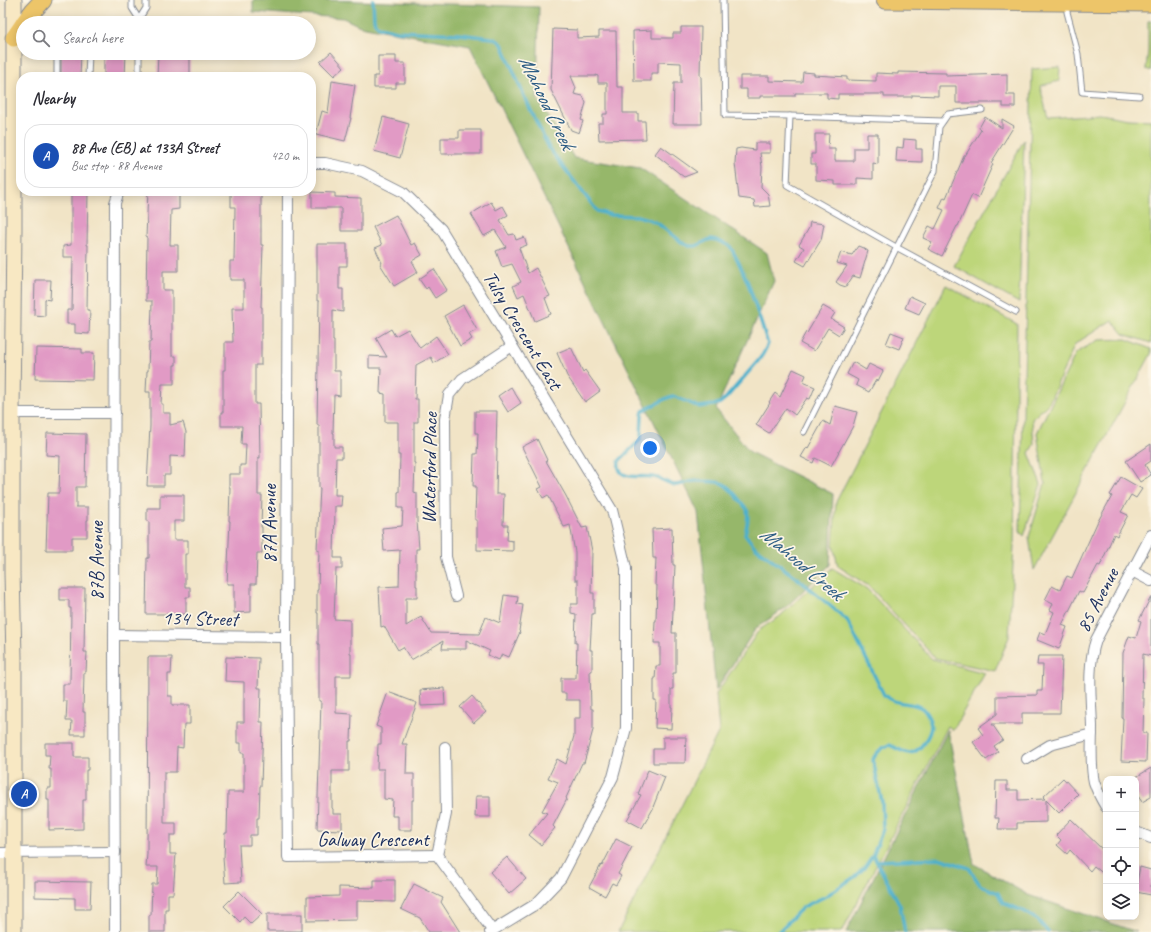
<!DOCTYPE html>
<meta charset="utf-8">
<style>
:root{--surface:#fff;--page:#f2f2f3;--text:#2b2b33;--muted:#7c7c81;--line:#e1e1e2;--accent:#c8321e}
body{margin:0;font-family:Caveat,sans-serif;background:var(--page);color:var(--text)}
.controls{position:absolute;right:12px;bottom:12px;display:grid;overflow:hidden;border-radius:8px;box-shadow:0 2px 10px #0003}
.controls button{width:36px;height:36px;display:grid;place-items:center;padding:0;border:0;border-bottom:1px solid var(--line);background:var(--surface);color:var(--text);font:20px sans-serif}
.you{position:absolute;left:650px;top:448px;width:14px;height:14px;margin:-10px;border:3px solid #fff;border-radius:50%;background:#1a73e8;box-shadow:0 0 0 6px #1a73e833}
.badge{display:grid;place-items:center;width:26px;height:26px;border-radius:50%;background:var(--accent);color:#fff;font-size:13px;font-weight:700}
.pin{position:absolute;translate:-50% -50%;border:2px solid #fff;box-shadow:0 1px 4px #0006}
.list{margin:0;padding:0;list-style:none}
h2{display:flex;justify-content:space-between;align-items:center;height:52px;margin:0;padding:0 16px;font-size:17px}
h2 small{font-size:13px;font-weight:400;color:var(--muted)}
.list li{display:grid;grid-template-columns:26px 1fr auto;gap:12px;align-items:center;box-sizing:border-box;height:64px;margin:0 8px 8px;padding:0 8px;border:1px solid var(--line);border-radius:16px}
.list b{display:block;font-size:15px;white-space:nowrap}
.list p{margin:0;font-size:13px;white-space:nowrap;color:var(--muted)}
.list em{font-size:13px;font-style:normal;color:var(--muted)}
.icon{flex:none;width:22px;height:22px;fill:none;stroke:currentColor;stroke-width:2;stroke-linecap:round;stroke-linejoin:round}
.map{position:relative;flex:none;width:1151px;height:932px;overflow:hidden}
.search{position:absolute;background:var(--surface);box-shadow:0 2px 10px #0003;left:16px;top:16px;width:300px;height:44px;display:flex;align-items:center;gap:10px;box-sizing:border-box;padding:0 14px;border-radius:22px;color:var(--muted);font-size:15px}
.panel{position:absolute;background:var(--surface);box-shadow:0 2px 10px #0003;left:16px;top:72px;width:300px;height:124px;border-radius:16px}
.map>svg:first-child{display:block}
</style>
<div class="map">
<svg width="1151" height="932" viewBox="0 0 1151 932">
<rect width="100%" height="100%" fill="#fcf5e5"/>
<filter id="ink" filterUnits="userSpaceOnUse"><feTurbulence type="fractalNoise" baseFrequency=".025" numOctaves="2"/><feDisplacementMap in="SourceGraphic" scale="8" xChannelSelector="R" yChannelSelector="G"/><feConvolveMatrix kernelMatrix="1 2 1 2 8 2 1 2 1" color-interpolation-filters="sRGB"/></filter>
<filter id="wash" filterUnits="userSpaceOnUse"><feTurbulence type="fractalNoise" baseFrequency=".012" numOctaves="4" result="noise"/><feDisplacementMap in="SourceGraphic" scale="16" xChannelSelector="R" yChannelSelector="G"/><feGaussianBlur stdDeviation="0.9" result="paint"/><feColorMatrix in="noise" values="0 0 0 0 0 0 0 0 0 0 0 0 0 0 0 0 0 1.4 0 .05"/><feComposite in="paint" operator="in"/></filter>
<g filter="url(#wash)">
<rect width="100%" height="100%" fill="#f1e4c6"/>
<g fill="#bdd67a" stroke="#6c826c">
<path d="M1148,21H1151V71L1146,69L1148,51Z"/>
<path d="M1060,67L1059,81L1040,86L1048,118L1100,114L1128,119L1151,120V343L1123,334L1112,320L1075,344L1049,403L1032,419L1034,444L1029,453L1041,484L1024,536L1020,532L1032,69Z"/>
<path d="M1024,140L1019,303L954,266Z"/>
<path d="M946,285L1017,324L1014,546L1009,637L995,671L935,658L870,587L838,566L833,545L836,502Z"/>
<path d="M1126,339L1151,349V354L1034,570L1029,537L1045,483L1037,433L1076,353L1098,340Z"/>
<path d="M832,568L867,589L932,659L985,673L953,730L948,726L842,932H618L719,731L716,694L759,630L779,617Z"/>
</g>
<g fill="#96b76a" stroke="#587364">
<path d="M253,0H325L539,7L537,98L574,158L640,168L767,253L774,281L716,409L750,452L833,494L830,565L785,608L756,628L716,690L698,512L470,46L360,26L343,18L253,12Z"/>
<path d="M948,730L974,864L1028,895L1137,932H846Z"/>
</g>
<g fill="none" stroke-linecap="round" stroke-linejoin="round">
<g stroke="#4db0cc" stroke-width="3.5">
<path d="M373,0L374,19L375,23L379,27L397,31L459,34L492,38L497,40L502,44L524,96L549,148L597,211L611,215L638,216L648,219L657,223L683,243L689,246H696L708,240L712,239L716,240L730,246L738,261L748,283L768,344L763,354L758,361L726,398L720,403L714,405L699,407L673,396L667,398L643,411L642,415L641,438L639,441L619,461C615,482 642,475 654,477C661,478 668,484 675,485C682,485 689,481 696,481C703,481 714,481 721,483C731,486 740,502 747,509C749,518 747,526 745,534L755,547L798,579L847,620L884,695C896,707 914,700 924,710C927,714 930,720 931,725C931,735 920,752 910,753C903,753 895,747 889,745C883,747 875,753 873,760L882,802L883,829L873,855L900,905L905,932"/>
<path d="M876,861L939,858L969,868L980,885L998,893L1003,903L1021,910L1038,920L1048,932"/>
<path d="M778,932L803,907L826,896L856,876L864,868L873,855"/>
</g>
</g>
<g id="blocks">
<g fill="#e19ac5">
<path d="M681,27H701L700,76H701L702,124H673L674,83H681V63L658,62V73H651V81H634L633,31L652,30V38H673V33H681Z"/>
<path d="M553,29L577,30V38L599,37V31H616L617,87H623V113H638V121H645L646,139L599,140L598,123H603V114H607V83H598V76L596,75V76H571L576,88L574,94L583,96L586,103L581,120L583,121L579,133L571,130L551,90Z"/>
<path d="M331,52L344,67L334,76L320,62Z"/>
<path d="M61,53H81L80,77H61Z"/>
<path d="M104,53H126L125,77H104Z"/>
<path d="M158,53H190V77H157Z"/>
<path d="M378,56H396V63H405V83H396V88H374V76H378Z"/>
<path d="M803,72L814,73V75L847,77V80L876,81V73L898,74V72L946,73V76L1007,74V95H1015V107H1003V103H956V86H938V96L912,95V97H884V94H838V99L827,98V93H795V96H760V98H747V89H740V76H769V81L802,82Z"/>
<path d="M332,81L355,85L350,118H351L345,141L316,134L322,111L328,113Z"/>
<path d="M383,117L409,124L400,158L374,151Z"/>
<path d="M985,117L1002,128V119L1014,126L991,163L993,164L978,198L972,195L958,226H957L942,256L928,249L932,242L923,238L929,226L935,229L944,210L939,208L944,197L946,198L964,156H965L981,130L979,128Z"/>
<path d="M459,130H481V154H441V138H459Z"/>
<path d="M815,134H829L828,149H835V161H854V148H867V134H878V164L873,163V179L857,178V185H835V181L816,180V164H811V154H815Z"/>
<path d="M904,139L916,140V149H922V162L896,161L897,147L903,148Z"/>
<path d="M755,143H770V153H760L762,167L761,187L768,194L770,206L759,207H755L754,200L739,198L735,163L736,149L741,148L755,150Z"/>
<path d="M661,146L697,172L684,177L655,154Z"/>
<path d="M73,191H88L87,245H88L87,310H90L89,334L75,333V324H67V310H72L73,257H63V246L71,245V192H73Z"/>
<path d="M148,191H179V209L171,210L170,245H178V271H163V290H172V356H176V365H174V384H162L161,404H163V413H170V425L183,422L186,432L185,457L170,456V475H164V486H147L150,426V392H146L147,371H148L149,342H151L152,301H146L147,237H146Z"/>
<path d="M231,191H261V245H263L261,307H262V334H261V365H255V404H259L260,458H258V495H262L261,527H262V553H257L256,584H251V612L234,613V584H227L230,521H229L230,487H229V474H240V465H245L246,444H241L242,426H221V412H223V370H225V342H233L232,308H244V280H230V261H234L235,207H231Z"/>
<path d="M312,192L335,193V197L361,198V231H341V208H312Z"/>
<path d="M491,202L496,210L503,206L508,215L500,220L509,235L514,234L516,240L524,237L527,245L519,248L528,273L536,268L550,296L545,298L551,314L535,321L524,294L518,297L513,286L521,282L512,264L502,267L496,251L506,247L495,230L484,236L471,214Z"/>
<path d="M396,215L411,245L415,243L422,255L412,261L418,272L394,286L380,264L382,263L375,248L382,245L373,227Z"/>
<path d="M810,222L824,224L821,240L805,266L796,261L804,248L799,245L809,228Z"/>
<path d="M317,244H347V266H339V289H343V312L333,310V341H334V371H340V396L334,395L333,433H334V447H342V458H336L335,495H342L341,506H335L334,558H342V569H336L334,619L350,620V653H351V676H336V713L352,714L351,741H349V771H332V808L333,809V814H342V830L317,829L321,701H319V644H318V613H317V590H318L319,550H317L318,526L320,488H319V425H317L319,301H317Z"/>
<path d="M858,246L863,248L868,251L860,278L853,276L846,287L840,285L836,282L847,266L837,263L841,252L852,255Z"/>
<path d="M434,269L447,290L435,298L428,287L426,289L419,279Z"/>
<path d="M35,280H51L50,300L45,299V316L34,315Z"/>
<path d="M910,296L925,303L919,314L905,308Z"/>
<path d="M463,305L477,330L469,334L472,339L460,346L444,316Z"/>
<path d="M823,306L835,313L831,319L844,327L839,335L828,328L814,351L800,343L806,332L807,333Z"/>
<path d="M391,329L395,336L408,329L420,348L436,336L448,354L434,363L431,357L416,365L415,399H418V422H414V463H415L414,492L417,493V521L419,549H416V586H417V598H406V626L421,617L431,633L479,634L486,617L500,623L504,595L518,597L517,604L523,605L519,631L520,632L509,657L502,654L499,660L488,655L490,651L466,640V649H442L443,641L411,660L403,647L398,650L384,626L381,627L379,587L399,586L400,550L384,551L382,528L402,526L403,508H398V492H399L400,455H398V422H385V394L380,393L381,368H369V356L387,357L376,338Z"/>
<path d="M891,332L904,337L899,349L886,344Z"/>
<path d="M571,347L583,372L585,370L600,391L585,402L567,376L557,353Z"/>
<path d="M36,348L82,349V353H94L93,380L35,379Z"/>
<path d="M853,362L866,370L869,364L883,371L878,381L876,380L869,392L856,385L858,380L847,374Z"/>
<path d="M793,369L806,375L803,382L815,387L810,399L807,398L795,415L786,408L769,433L756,425L770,403L769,402L775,393L780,397Z"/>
<path d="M511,387L521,403L508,412L498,396Z"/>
<path d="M835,406L857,412L853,426L831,466L815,458L813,463L801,457L807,447L808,448L823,421L830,425Z"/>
<path d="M475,411H497L496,449H497L496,494H504L503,525H508L507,540L513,541V551L477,550V520H475L476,486H473L474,454H477L478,433H475Z"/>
<path d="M47,433L86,434L85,487H76V507H88V520H87V537H72V550H46L48,493H59L60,456L46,455Z"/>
<path d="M537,439L547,460L546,461L566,496L582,528L587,527L592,551L591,593H594V614H592L590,650H592V671H590L591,709H593V730L584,763H582L566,798L567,799L553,826L555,828L541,845L529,835L547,813L542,811L558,782L548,778L557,759L566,764L574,736V718H580V700H566V693H561V678H576L577,643H575L576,614L571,613V604H578V580H575V552L570,525L564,527L548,495L543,498L538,489L542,487L522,447Z"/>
<path d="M1151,444V461L1145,465L1151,475L1140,482L1126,461Z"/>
<path d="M1121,477L1142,489L1136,498L1131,495L1121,512L1128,515L1117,536L1114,534L1100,566L1098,565L1083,593L1079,591L1062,625L1067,627L1059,649L1037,640L1040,632L1045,634L1054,612L1050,610L1053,604L1045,600L1052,586L1060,590L1067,576L1072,578L1097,523L1112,496L1110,495Z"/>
<path d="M160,495H184V521H174V540H188V554H185V587H190V597H186V614H146L147,558H149V521H147V508H160Z"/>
<path d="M672,528L673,565H675L672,633H676V673H673V689H671V707H672L671,729L655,728L656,700H654V679H655L656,666H660V643H654L655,621H656L657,585H655L656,558H653L652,529Z"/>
<path d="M60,588H85L84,652H87L86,672H84L83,712H85V735H71L72,721H66L67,701H63V684H70L71,608H69V600H60Z"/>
<path d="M1151,597V656L1143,654L1142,698H1144L1143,733H1147L1146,762L1121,761L1123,718H1122L1123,653L1129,636L1136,638L1141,621L1139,620Z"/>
<path d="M1038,656H1062L1060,713H1022V724H992L1003,740L994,746L998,752L986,760L973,742L983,735L978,728L997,714V696L1037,695V691H1042L1043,665H1037Z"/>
<path d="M148,657H172L171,674H168V696H172V705H190V724H184L183,748L177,747L176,772H164V823H176V835H170V854H176L173,894H168V909H165V932H149V915H151L152,884H157L158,867H146L147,853Z"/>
<path d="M226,657L259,658L258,688H261L260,722H263L261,786H260L259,818H257V835H250V845H239L241,882L225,883L223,858H224L225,833H227L228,792H244V753H241V743H237V722H244V682L225,681Z"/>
<path d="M444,688L445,705L421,706L420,690Z"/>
<path d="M388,692L417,703L402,744H407L406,774H414V800H412V830H398V816H392L393,800L384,799V769H377L378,744H381V728L376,726Z"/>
<path d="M472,696L486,712L474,723L460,707Z"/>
<path d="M663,737H686L685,763H653V749H663Z"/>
<path d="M45,743H74V757H88V770H86V800H83V829L49,830V800H47V788H51V769H49L50,755H45Z"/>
<path d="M1151,768V797L1142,802L1136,793V777Z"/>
<path d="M648,770L665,777L653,807H654L642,828L627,820L641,795L638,794Z"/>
<path d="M1063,778L1078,794L1059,813L1046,800V822L1017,823V829H998L999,818H995L996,781H1007V790H1018V800L1045,799L1043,797Z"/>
<path d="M476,796H490V817H475Z"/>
<path d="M1071,819L1106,853V876L1094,866L1090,871L1070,850L1067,854L1057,845L1061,840L1056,835Z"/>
<path d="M616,839L632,847L618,874L621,876L616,885L612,883L605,896L589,887L601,865L602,866Z"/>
<path d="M507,857L526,879L509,894L490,872Z"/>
<path d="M1140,867L1151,870V895L1136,892V887Z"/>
<path d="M374,880H395V902L357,901V920L307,921V897L339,896V887L374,888Z"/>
<path d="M35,881L91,882L90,909H75V898L35,897Z"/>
<path d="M414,884L443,898L441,902L460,932H429L420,918L401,909Z"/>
<path d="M239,891L262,914L251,924L244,917L240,922L224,906Z"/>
<rect x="267" y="914" width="35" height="17"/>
</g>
</g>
</g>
<g filter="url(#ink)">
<use href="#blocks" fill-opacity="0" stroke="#868a92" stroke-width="1"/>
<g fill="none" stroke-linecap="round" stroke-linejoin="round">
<g stroke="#868a92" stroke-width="7">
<g id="lane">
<path d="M132,0V8L139,19V23"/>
<path d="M723,0L725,115L790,116L787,185L896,247L1016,312"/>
<path d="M1067,4V12L1078,54L1082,92L1139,96"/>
<path d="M139,19L146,8V0"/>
<path d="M57,77V53"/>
<path d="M88,77L89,53"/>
<path d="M139,77V53"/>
<path d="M790,116L943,121"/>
<path d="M804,432L935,171L939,127L948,114L982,110"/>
</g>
</g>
<g stroke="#868a92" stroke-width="12">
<g id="street">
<path d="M311,163H325L362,171L403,192L441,229L612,510L626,568V728L613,777L561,878L536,904L490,932"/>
<path d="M288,191L286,637L288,857L437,855"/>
<path d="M12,413H115"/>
<path d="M1132,571L1151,581"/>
<path d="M456,596L446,557L445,419L449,395L462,379L512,346"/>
<path d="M114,635L286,637"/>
<path d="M1027,759L1050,745L1092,734"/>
<path d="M1106,807C1101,799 1097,791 1094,782C1090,764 1092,744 1092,726C1091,698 1087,666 1096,640L1151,535"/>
<path d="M1136,832L1151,838"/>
<path d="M0,853L115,852"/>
<path d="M437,855L446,814L445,747"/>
<path d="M437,855L492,930"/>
<path d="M115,932L114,649L115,203L119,191"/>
</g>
</g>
<g stroke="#868a92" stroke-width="17">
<path id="secondary" d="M14,0V229L12,413V573L14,658V932"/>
</g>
<g stroke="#868a92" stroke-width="19">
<g id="primary">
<path d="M885,0L1151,3"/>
<path d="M24,23L33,11L43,0"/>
<path d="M14,38L23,25"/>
</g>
</g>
<use href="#lane" stroke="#fff" stroke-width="5"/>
<use href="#street" stroke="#fff" stroke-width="10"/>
<use href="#secondary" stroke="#f8e8c3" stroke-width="15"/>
<use href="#primary" stroke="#edc569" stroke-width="17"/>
</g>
</g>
<g text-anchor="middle" stroke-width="3.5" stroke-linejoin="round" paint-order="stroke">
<g font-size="20" fill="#1b2f5e" stroke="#fcf5e5">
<text transform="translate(523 330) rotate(59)" y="7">Tulsy Crescent East</text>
<text transform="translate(429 468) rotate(-89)" y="7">Waterford Place</text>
<text transform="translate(269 524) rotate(-90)" y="7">87A Avenue</text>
<text transform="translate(96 561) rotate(-90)" y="7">87B Avenue</text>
<text transform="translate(1097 600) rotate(-63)" y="7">85 Avenue</text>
<text transform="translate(200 618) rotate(1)" y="7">134 Street</text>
<text x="373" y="846">Galway Crescent</text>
</g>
<g font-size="21" font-style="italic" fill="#2c5c84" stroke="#fcf5e5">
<text transform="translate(547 102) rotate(64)" y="7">Mahood Creek</text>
<text transform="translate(802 563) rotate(40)" y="7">Mahood Creek</text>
</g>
</g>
</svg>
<div class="controls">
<button>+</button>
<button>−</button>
<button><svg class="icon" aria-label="locate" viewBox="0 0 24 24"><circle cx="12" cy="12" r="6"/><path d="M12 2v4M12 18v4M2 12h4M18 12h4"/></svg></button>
<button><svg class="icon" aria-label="layers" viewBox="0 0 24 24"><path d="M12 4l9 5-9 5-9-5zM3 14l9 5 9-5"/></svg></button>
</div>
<div class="you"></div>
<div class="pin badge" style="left:24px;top:794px;background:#1a4fb4">A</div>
<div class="search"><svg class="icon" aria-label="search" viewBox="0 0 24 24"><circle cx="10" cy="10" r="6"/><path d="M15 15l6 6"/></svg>Search here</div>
<section class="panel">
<h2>Nearby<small></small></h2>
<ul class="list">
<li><span class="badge" style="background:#1a4fb4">A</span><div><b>88 Ave (EB) at 133A Street</b><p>Bus stop · 88 Avenue</p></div><em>420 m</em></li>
</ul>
</section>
</div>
